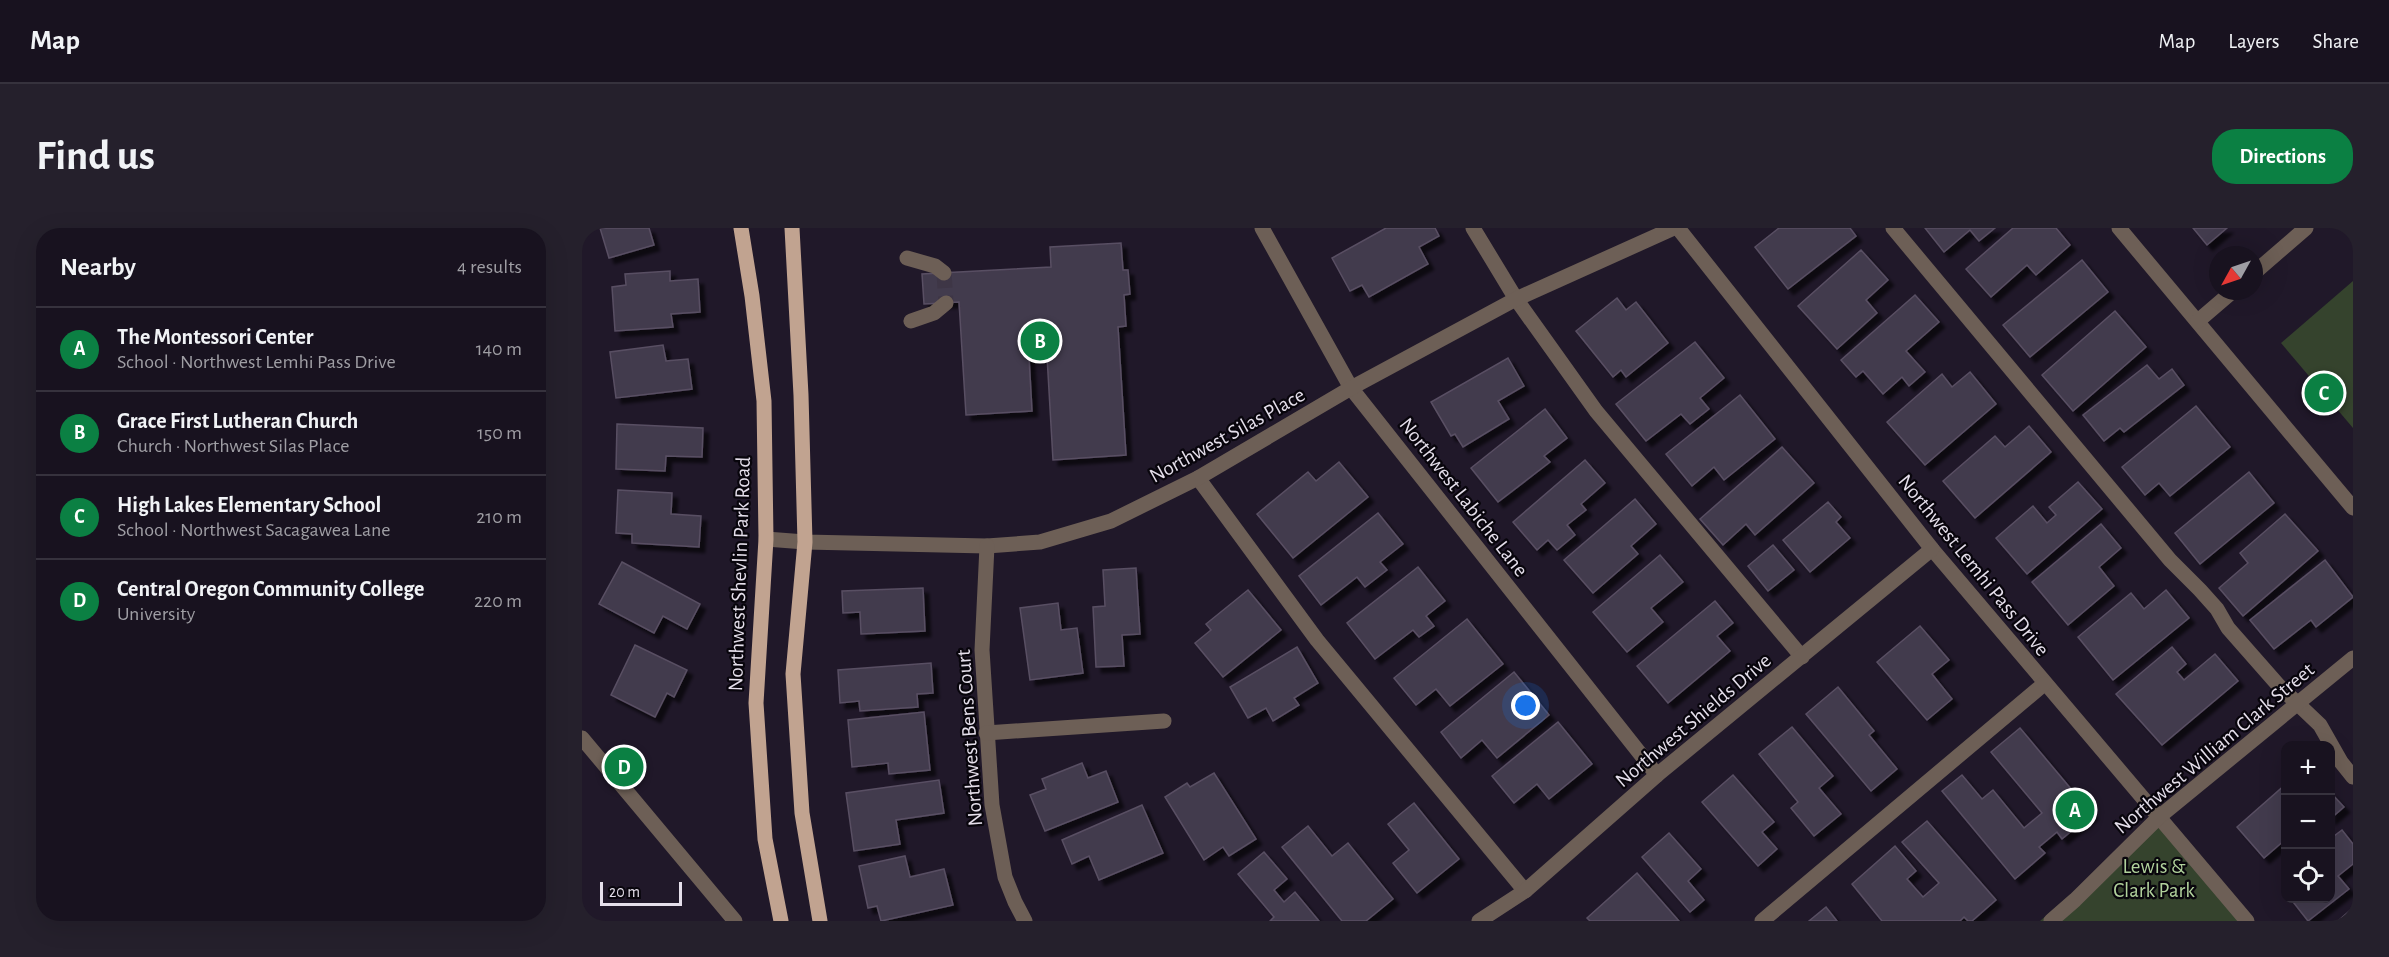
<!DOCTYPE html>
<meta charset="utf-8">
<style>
:root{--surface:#18121f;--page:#25202c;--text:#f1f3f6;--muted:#9f9ea4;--line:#36323d;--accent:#0b8043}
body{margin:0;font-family:"Alegreya Sans",sans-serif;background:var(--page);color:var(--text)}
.controls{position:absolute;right:18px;bottom:18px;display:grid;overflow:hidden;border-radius:12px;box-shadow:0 6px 24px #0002}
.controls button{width:54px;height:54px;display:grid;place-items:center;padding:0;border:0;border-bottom:2px solid var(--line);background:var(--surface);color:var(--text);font:30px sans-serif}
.compass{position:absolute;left:1627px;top:18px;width:54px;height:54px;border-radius:50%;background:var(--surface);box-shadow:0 6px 24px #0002;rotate:230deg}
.scale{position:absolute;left:18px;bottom:15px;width:82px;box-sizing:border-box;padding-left:6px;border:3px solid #e5dfeb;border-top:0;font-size:16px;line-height:21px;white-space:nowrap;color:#e5dfeb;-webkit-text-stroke:4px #08050c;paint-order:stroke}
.you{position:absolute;left:944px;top:478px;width:21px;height:21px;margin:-15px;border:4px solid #fff;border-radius:50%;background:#1a73e8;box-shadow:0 0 0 9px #1a73e833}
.badge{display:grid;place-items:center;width:39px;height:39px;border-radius:50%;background:var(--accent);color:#fff;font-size:20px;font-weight:700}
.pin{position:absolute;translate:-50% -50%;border:3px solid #fff;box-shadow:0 2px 6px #0006}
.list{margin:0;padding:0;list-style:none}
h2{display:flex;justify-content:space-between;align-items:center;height:78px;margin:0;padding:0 24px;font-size:26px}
h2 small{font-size:20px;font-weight:400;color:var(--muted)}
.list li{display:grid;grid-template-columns:39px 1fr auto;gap:18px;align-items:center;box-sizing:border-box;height:84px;padding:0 24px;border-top:2px solid var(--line)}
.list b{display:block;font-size:22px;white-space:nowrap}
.list p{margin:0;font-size:20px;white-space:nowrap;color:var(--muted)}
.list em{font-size:20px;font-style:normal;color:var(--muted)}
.icon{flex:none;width:33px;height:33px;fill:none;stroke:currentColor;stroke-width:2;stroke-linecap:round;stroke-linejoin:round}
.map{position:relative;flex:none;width:1771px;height:693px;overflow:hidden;border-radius:24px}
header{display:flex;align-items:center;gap:36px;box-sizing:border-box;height:84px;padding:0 30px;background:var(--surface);border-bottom:2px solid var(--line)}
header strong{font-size:28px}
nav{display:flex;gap:33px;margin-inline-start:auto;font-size:21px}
.intro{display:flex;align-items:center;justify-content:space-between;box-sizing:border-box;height:144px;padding:0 36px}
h1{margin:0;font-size:42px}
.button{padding:15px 27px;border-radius:24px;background:var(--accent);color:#fff;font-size:21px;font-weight:700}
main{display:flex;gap:36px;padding:0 36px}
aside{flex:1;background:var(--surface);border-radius:24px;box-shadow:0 6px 24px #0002}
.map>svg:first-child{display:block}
</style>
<header>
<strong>Map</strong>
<nav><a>Map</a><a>Layers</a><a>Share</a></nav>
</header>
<div class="intro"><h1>Find us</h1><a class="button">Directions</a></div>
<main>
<aside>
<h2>Nearby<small>4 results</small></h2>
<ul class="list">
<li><span class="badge">A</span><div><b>The Montessori Center</b><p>School · Northwest Lemhi Pass Drive</p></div><em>140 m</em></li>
<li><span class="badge">B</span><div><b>Grace First Lutheran Church</b><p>Church · Northwest Silas Place</p></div><em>150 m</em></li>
<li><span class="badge">C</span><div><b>High Lakes Elementary School</b><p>School · Northwest Sacagawea Lane</p></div><em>210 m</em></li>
<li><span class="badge">D</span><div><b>Central Oregon Community College</b><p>University</p></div><em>220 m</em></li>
</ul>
</aside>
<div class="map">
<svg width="1771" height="693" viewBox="0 0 1771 693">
<defs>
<filter id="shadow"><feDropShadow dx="5.5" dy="5.5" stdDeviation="1.5" flood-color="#0009"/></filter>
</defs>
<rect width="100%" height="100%" fill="#201829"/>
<g fill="#35432d">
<path d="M1771,53V200L1699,115Z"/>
<path d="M1577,589L1665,693H1458Z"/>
</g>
<g fill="#433a4d" stroke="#594f63" stroke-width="1.5" filter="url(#shadow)">
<path d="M18,0H67L72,17L27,30Z"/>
<path d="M804,0H853L857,8L837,19L846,36L787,69L780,57L768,63L750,30Z"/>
<path d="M1197,0H1268L1274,8L1206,61L1173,19Z"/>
<path d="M1343,0H1413L1397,13L1388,2L1362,24Z"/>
<path d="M1431,0H1474L1488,17L1454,47L1445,37L1409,69L1384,41Z"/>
<path d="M1611,0H1645L1625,17Z"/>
<path d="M539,15L541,42H546L548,66L542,67L544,98L536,99L544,227L471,232L465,128L447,129L450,183L384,187L377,74L342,76L340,46L469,39L468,19Z"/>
<path d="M1279,22L1306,52L1284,72L1295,85L1255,121L1216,78Z"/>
<path d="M1500,32L1526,64L1448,129L1421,97Z"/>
<path d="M88,43V53L116,51L118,84L89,86L91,99L33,103L30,59L44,57L43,46Z"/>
<path d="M1333,67L1357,94L1324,123L1343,144L1327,158L1320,149L1301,166L1281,143L1274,149L1259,132Z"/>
<path d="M1035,70L1044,82L1054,74L1086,115L1044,149L1039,142L1031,149L994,103Z"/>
<path d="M1533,83L1564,119L1491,183L1460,147Z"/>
<path d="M1113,114L1142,150L1118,170L1127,181L1108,196L1099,186L1064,213L1034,176Z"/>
<path d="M81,117L84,133L106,131L110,161L34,170L28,124Z"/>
<path d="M926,130L942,158L916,173L927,191L881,219L873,206L869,208L849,174Z"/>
<path d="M1565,137L1577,151L1590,141L1602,157L1542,204L1538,200L1522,213L1501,187Z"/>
<path d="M1388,144L1414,176L1343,237L1305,194L1360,146L1370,159Z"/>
<path d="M1158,167L1193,211L1142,252L1132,239L1110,258L1084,226Z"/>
<path d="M1614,178L1648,219L1588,268L1577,255L1563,267L1540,239Z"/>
<path d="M963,181L985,210L962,228L968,234L916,274L889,240Z"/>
<path d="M35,196L121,200L120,229L84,228L83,243L34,241Z"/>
<path d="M1447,198L1469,224L1393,290L1361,253L1413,208L1423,219Z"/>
<path d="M1200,219L1232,255L1173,307L1164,296L1141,317L1118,291Z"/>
<path d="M1003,232L1023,255L999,276L1004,282L985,297L993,307L975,322L966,312L955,322L931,294Z"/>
<path d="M757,234L786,269L711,330L675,286L726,244L734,253Z"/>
<path d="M1667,244L1692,275L1618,336L1593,305Z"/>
<path d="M1496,254L1520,281L1445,346L1414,310L1451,278L1465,295L1474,287L1467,279Z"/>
<path d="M36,262L90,265L89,286L119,288L117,319L50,315V306L34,305Z"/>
<path d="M1053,271L1074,296L1049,318L1056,326L1011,365L982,332Z"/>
<path d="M1246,274L1259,289L1254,294L1268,310L1228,344L1201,312Z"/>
<path d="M796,285L821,316L798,334L805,342L783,359L775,349L739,377L717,348Z"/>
<path d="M1703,286L1736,323L1661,388L1637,360L1666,335L1658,325Z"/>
<path d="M1519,296L1539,320L1517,339L1532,358L1486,397L1450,354Z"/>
<path d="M1191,317L1212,342L1186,363L1166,338Z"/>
<path d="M1078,327L1101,354L1069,380L1081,394L1045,424L1011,384Z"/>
<path d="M1743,332L1771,369L1734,399L1729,392L1692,421L1668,392Z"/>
<path d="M40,334L118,376L105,401L81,388L72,405L17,376Z"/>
<path d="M836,339L863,373L844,388L852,398L837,409L831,402L793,431L765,395Z"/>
<path d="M554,340L558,406L540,407L542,438L514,439L511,379L523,378L521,342Z"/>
<path d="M341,360L343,403L279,406L278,384L261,385L260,363Z"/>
<path d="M666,362L699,402L641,449L613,415L629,402L624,396Z"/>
<path d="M1584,362L1607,390L1531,452L1496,409L1549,365L1562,381Z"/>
<path d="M1133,373L1151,395L1135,408L1148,423L1086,475L1055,438Z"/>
<path d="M476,375L479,402L495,400L501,445L448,452L438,380Z"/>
<path d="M885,391L921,436L868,478L854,461L834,477L812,450Z"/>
<path d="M1338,398L1367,432L1350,446L1370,471L1345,492L1295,434Z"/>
<path d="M53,417L105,442L92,469L85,465L73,489L29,467Z"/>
<path d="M715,419L736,455L712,470L717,477L691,493L684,480L666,490L648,459Z"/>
<path d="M1590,419L1604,436L1595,444L1602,452L1633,426L1656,453L1580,517L1534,466Z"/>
<path d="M349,435L351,465L335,466L336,479L278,483L277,473L258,475L256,442Z"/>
<path d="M932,444L967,487L915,530L900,512L879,530L859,504Z"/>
<path d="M1256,459L1292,503L1287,507L1315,541L1289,563L1224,486Z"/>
<path d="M342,484L348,542L307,546L306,535L270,539L266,492Z"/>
<path d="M976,494L1010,536L967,571L955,556L932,575L910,548Z"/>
<path d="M1210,499L1251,548L1237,560L1259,586L1232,608L1209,580L1216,574L1177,526Z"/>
<path d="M1438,500L1510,586L1480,611L1475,604L1457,619L1463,625L1433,651L1360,563L1380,547L1400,571L1411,562L1442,600L1460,585L1409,524Z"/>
<path d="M500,535L506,550L524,543L536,574L463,603L448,567L464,561L460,551Z"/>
<path d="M632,545L674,611L647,628L641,619L622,632L583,569L605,555L608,559Z"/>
<path d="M1151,547L1192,594L1180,604L1195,621L1176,638L1120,574Z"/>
<path d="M357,552L362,585L314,592L318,616L272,623L264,565Z"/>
<path d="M1704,556V611L1682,630L1655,599Z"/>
<path d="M1748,564L1762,579L1748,591Z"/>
<path d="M832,575L877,631L835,665L811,635L827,622L806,596Z"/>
<path d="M560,577L581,625L517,652L507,628L490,636L480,612Z"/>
<path d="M1345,593L1414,672L1390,693H1386L1382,689L1378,693H1300L1270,656L1313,618L1334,643L1325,651L1341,669L1357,655L1320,614Z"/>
<path d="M726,598L750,628L766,615L811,671L784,693H760L700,619Z"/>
<path d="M1760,602L1771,616V636L1756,648L1767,661L1726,693L1708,670H1748V611Z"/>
<path d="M1087,605L1119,641L1106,653L1122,672L1108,684L1060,629Z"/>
<path d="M682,624L705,651L692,662L702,674L713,664L737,693H688L692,689L656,646Z"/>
<path d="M323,628L328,649L362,641L371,677L299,693L295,678L286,680L277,638Z"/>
<path d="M1055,645L1097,693H1008L1005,690Z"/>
<path d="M1244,679L1255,693H1227Z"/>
<path d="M1771,680V693H1756Z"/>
</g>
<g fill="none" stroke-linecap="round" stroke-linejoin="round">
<path stroke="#3e3646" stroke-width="15" stroke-dasharray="15 8" stroke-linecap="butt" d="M362,45L364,75"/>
<g stroke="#6d5f56" stroke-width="15">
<path d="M680,0L769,160L1075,547"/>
<path d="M891,0L934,71L1014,183L1220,429"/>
<path d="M1096,0L1350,321L1665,693"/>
<path d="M1311,0L1588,332L1618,362L1635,381L1646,400L1697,458L1738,497L1759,534L1771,549"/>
<path d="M1537,0L1771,280"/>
<path d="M325,30L353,38L362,45"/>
<path d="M1672,45L1724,0"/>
<path d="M329,93L352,85L364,75"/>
<path d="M1616,93L1651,63"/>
<path d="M616,250L735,412L943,663"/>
<path d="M184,311L223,314L405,318L458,314L529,293L616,250L769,160L934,71L1092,0"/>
<path d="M405,318L400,422L410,577L423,649L433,674L443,693"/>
<path d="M404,505L582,493"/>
<path d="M0,510L153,693"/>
<path d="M897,693L943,663L1075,547L1350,321"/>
<path d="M1180,693L1462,456"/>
<path d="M1469,693L1493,672L1577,589L1771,430"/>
</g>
<g stroke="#c1a390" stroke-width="15">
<path d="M159,0L170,68L182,173L184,311L174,475L183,611L199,693"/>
<path d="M210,0L219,167L223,314L211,446L220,585L238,693"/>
</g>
</g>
<g text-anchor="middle" stroke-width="4.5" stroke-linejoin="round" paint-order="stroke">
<g font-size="21" fill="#e5dfeb" stroke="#08050c">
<text transform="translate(645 207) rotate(-29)" y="7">Northwest Silas Place</text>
<text transform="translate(882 269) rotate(52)" y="7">Northwest Labiche Lane</text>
<text transform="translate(1392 337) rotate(51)" y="7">Northwest Lemhi Pass Drive</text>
<text transform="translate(157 346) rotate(-88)" y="7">Northwest Shevlin Park Road</text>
<text transform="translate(1111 492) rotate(-40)" y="7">Northwest Shields Drive</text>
<text transform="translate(387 510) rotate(-94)" y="7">Northwest Bens Court</text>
<text transform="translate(1632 520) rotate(-40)" y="7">Northwest William Clark Street</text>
</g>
<g font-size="21" fill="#b1d29c" stroke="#08050c">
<text x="1572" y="645">Lewis &amp;<tspan x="1572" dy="24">Clark Park</tspan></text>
</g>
</g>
</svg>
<div class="controls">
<button>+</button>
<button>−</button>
<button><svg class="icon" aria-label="locate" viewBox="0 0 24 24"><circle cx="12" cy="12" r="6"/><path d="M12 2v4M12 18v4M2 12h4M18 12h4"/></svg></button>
</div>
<svg class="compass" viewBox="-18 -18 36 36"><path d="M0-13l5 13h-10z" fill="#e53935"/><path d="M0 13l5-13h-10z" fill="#9f9ea4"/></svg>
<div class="scale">20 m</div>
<div class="you"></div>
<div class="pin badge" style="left:1493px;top:582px">A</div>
<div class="pin badge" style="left:458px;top:113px">B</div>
<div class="pin badge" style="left:1742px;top:165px">C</div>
<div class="pin badge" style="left:42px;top:539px">D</div>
</div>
</main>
